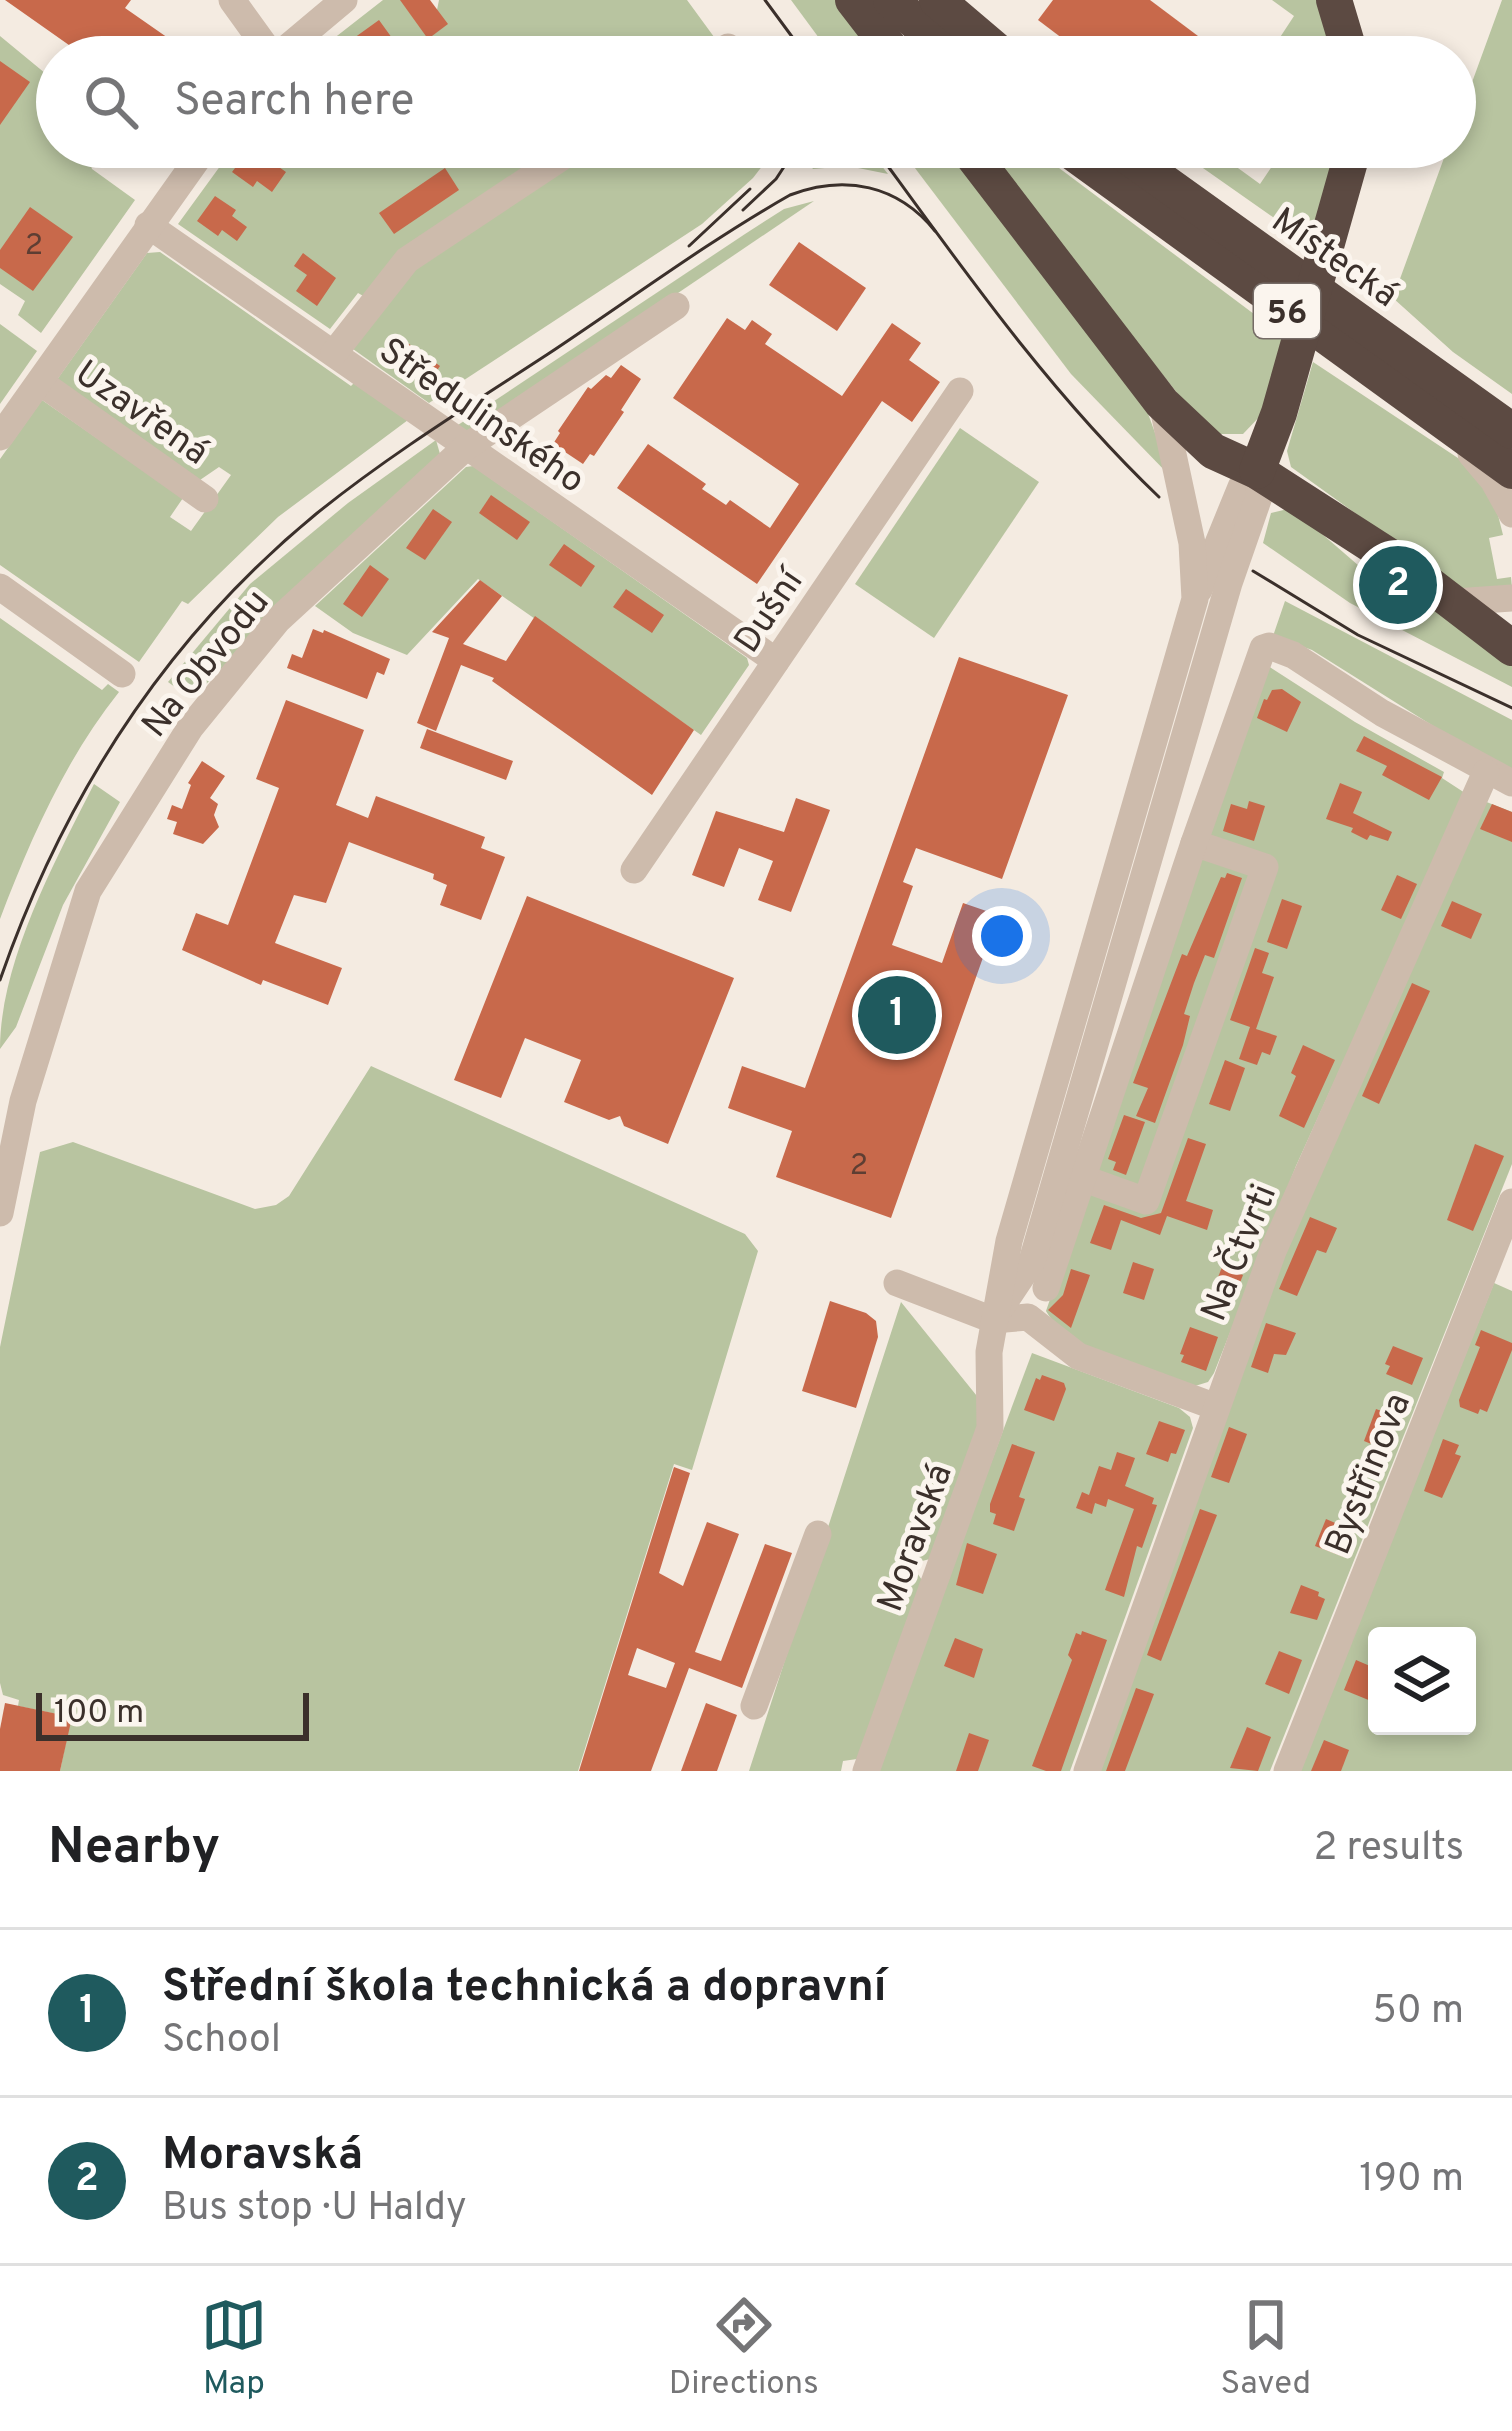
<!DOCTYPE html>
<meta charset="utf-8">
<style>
:root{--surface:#fff;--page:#f6f6f6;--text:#202124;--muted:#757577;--line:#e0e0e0;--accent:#1f5a5e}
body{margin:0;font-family:Overpass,sans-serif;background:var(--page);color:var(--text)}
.controls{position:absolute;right:36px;bottom:36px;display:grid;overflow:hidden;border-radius:12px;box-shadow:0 6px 18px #0003}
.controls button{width:108px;height:108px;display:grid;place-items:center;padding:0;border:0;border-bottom:3px solid var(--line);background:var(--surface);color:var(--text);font:60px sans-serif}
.scale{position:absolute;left:36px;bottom:30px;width:273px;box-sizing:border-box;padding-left:12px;border:6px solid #3b302b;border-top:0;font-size:33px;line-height:42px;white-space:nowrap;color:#3b302b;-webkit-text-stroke:9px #fbf5ee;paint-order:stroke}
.you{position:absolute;left:1002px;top:936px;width:42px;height:42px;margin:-30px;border:9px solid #fff;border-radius:50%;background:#1a73e8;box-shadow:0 0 0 18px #1a73e833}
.badge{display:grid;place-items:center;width:78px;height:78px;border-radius:50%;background:var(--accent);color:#fff;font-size:39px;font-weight:700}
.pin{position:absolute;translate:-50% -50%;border:6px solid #fff;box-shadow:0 3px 12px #0006}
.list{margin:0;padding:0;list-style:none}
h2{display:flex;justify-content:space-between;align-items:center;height:156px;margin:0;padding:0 48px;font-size:51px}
h2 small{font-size:39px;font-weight:400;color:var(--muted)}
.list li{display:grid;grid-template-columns:78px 1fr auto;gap:36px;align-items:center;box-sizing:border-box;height:168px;padding:0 48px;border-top:3px solid var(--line)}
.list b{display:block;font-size:45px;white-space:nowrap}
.list p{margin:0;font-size:39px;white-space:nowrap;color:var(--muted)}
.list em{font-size:39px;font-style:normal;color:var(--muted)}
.icon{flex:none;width:66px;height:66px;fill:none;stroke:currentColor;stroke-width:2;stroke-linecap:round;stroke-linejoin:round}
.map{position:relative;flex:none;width:1512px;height:1771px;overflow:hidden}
.search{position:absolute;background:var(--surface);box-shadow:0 6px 18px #0003;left:36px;right:36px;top:36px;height:132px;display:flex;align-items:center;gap:30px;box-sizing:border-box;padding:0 42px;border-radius:66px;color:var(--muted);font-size:45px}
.sheet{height:492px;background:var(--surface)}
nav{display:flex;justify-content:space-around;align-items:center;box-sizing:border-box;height:168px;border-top:3px solid var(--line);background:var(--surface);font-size:33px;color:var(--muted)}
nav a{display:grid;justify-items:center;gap:6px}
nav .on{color:var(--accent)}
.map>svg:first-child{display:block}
</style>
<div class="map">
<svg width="1512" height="1771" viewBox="0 0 1512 1771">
<rect width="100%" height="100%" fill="#f4ebe1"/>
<g fill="#b8c4a0" fill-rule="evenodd">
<path d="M383,0H406L437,10L439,0H687L717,41L694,57H672L666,48L653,57H310Z"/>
<path d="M791,0H835L881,57H833Z"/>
<path d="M1272,0H1317L1337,57H1284L1273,48L1294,16Z"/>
<path d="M1502,0H1512V394L1453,352L1393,298L1448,147H1455V129Z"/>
<path d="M0,36L57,83V147H85L92,169L135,200L41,333L18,315L25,301L0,284Z"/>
<path d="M234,147H559L365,297L358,293L330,329L178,224Z"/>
<path d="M589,147H777L753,178L702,224L429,403L353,349L417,261Z"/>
<path d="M802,147H867L888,174L848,166L813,169L800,151Z"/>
<path d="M899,147H950L1146,408L1171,477L1071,374Z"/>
<path d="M981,147H1031L1286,338L1263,413L1243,434H1214L1194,414Z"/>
<path d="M1173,147H1209L1260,184L1285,147H1339L1314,246Z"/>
<path d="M814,201L471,433L455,427L745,234L784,209Z"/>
<path d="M160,252L351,386L355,382L408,420L278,517L188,604L182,601L139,662L0,565V459L42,400L183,498L170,517L191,531L231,475L219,467L200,480L56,381L147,253Z"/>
<path d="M0,324L37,351L0,404Z"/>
<path d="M1313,362L1467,464L1496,507L1503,535L1489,538L1497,579L1511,577L1512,588L1465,592L1291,467L1287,451Z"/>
<path d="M960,428L1039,482L934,638L855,584Z"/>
<path d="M436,440L440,454L200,690L186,695L168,682L250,584L348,503Z"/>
<path d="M473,466L747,658L749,665L701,735L478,579L407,655L353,633L315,606L466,467Z"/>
<path d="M1292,508L1366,572L1401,592L1424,594L1512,664V687L1350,603L1263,543L1271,513Z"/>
<path d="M1285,601L1512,720V770L1489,761L1312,650L1273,636Z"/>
<path d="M0,618L102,690L108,684L119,692C66,758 30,840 0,919Z"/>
<path d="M1265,664L1355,722L1444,772L1442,778L1465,793L1296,1166L1214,1373L1208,1382L1195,1386C1152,1370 1069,1352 1046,1311L1088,1188L1147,1209L1274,859L1205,837Z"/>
<path d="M94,784L120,802L63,905L16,1027L0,1049C0,962 55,861 94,784Z"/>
<path d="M1484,801L1512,812V1164L1270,1771H1095L1288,1246Z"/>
<path d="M1205,857L1249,874L1143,1186L1096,1176L1198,860Z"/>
<path d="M371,1066L745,1234L758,1251L692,1470L674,1464L578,1771H60L71,1717L18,1706L19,1700L3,1695L0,1683V1347L40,1152L73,1142L255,1209L276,1205L289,1196Z"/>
<path d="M1494,1283L1512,1291V1771H1299ZM1377,1636H1467V1726H1377Z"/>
<path d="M901,1302L985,1406L930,1559L918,1562L915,1570L922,1580L857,1759L843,1761L841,1771H749Z"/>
<path d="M1032,1353L1179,1408L1190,1417L1193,1428L1070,1771H876Z"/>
</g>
<g fill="#c8694b" fill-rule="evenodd">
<path d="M5,0H131L125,8L181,47L174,57H86Z"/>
<path d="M400,0H430L448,24L428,39Z"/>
<path d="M1053,0H1150L1226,57H1087L1038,20Z"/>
<path d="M379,20L405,56L426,39L441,57H368L354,38Z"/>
<path d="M0,61L30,82L0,125Z"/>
<path d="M251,147L286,172L272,192L257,181L253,187L232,172Z"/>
<path d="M445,168L459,190L394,234L379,213Z"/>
<path d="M215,196L236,210L232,216L247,227L237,241L222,230L218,236L197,221Z"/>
<path d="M30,207L73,237L33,291L0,268V250Z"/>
<path d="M799,242L866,288L837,331L769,285Z"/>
<path d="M303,253L336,278L317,306L296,291L307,275L294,266Z"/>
<path d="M727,318L745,330L752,320L772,334L765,344L842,396L892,323L921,343L909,360L940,382L912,422L882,401L757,584L617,488L648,444L706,484L702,489L726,505L730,500L770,528L799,484L673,398Z"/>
<path d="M402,339L440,366L427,385L389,358Z"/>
<path d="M621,365L641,379L621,410L624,412L594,456L590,454L583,464L553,444L560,433L558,431L588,387L591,389L606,375L611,378Z"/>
<path d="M491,495L530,522L517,540L479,513Z"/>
<path d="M433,509L452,522L425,560L406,548Z"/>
<path d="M564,544L595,566L581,587L549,565Z"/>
<path d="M370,565L389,579L362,617L343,604Z"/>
<path d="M480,580L502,596L463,644L506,661L535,616L694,730L652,795L492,681L494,678L461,665L436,731L417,723L449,638L432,632Z"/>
<path d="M626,589L664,615L652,633L613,607Z"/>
<path d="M313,629L323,633L324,630L390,659L384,675L377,672L367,699L287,668L292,654L302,658Z"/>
<path d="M959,657L1068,695L1002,879L916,848L903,882L913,886L892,945L942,963L963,903L998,915L891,1218L776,1177L792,1131L728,1108L742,1066L805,1088Z"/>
<path d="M1282,689L1301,702L1287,732L1257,718L1264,699L1267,700L1272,690Z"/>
<path d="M286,700L364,730L336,805L368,818L376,796L485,837L481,848L505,857L481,920L440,905L447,885L433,879L434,874L349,842L326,903L294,895L275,943L342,968L328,1005L263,980L261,985L182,950L196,913L228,925L279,788L256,779Z"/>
<path d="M427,729L513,761L506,780L420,748Z"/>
<path d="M1364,736L1442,777L1429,800L1382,775L1387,766L1356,751Z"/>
<path d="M202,761L225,776L210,798L218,804L214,815L219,827L203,844L173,834L177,822L167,819L172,805L182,809L191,785L188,783Z"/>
<path d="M1340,783L1362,792L1353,813L1392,832L1388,841L1370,835L1367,840L1351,832L1353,828L1326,819Z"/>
<path d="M796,798L830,810L791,912L758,900L773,861L739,848L724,887L692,875L716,811L784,832Z"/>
<path d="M1249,801L1265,806L1254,841L1223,831L1231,804L1247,809Z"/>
<path d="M1492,804L1512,812V842L1480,829Z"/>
<path d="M1227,873L1242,878L1214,958L1205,955L1194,983L1184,1014L1190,1016L1183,1045L1155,1123L1136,1116L1148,1088L1133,1083L1182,954L1187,956L1221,877L1225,878Z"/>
<path d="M1397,875L1417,884L1401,919L1381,910Z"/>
<path d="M527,896L734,978L668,1144L624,1126L620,1116L609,1120L564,1102L581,1060L525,1038L501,1098L454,1080Z"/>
<path d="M1282,899L1302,906L1287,949L1267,942Z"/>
<path d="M1452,901L1482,914L1471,939L1441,926Z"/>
<path d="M1255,948L1269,953L1262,973L1274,977L1256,1029L1277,1036L1270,1055L1262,1052L1257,1065L1239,1059L1250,1027L1230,1020Z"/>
<path d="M1412,983L1430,991L1379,1104L1362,1096Z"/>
<path d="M1303,1045L1335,1060L1304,1128L1279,1116L1296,1076L1291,1073Z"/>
<path d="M1225,1060L1245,1068L1230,1111L1209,1104Z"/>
<path d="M1124,1115L1145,1122L1126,1175L1113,1170L1116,1162L1108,1159Z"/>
<path d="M1188,1138L1206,1144L1186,1201L1213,1210L1207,1230L1167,1216L1160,1235L1121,1220L1111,1250L1090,1243L1104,1205L1141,1218L1161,1213Z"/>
<path d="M1475,1144L1504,1156L1473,1231L1447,1220Z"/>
<path d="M1310,1217L1337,1228L1326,1253L1317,1250L1297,1296L1279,1289Z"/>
<path d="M1133,1262L1154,1269L1144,1300L1123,1293Z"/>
<path d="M1222,1267L1243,1275L1231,1306L1210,1298Z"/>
<path d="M1071,1269L1090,1275L1071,1328L1048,1310L1063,1295Z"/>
<path d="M830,1301L866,1313L876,1321L878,1337L856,1408L802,1391Z"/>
<path d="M1266,1323L1296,1333L1286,1355L1274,1354L1268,1373L1251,1367Z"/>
<path d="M1190,1327L1218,1337L1206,1371L1181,1362L1184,1355L1180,1354Z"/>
<path d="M1481,1330L1512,1343V1350L1487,1412L1480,1409L1478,1414L1460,1407L1459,1400L1480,1347L1475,1345Z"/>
<path d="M1393,1346L1423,1358L1412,1385L1386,1374L1390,1366L1385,1364Z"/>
<path d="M1042,1375L1064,1383L1066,1389L1054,1421L1024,1410L1036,1378L1040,1380Z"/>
<path d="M1376,1409L1398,1417L1386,1450L1364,1441Z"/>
<path d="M1159,1421L1185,1430L1176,1454L1171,1453L1168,1462L1146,1454Z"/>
<path d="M1229,1427L1247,1434L1229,1483L1211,1477Z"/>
<path d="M1443,1439L1459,1445L1455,1454L1461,1456L1442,1498L1424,1491Z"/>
<path d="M1012,1444L1035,1452L1019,1497L1025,1499L1014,1531L993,1524L996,1514L990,1512V1504Z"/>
<path d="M1117,1452L1135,1458L1125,1486L1154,1498L1152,1504L1157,1505L1142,1548L1137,1546L1124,1597L1105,1590L1134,1509L1108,1499L1106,1507L1095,1503L1092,1514L1076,1508L1082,1492L1089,1495L1099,1466L1111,1470Z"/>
<path d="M674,1467L690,1473L659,1573L683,1586L707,1522L739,1534L695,1652L721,1661L765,1544L792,1553L742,1688L689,1668L651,1771H579ZM637,1648L675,1663L666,1688L628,1675Z"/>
<path d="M1200,1509L1217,1515L1161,1661L1147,1655Z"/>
<path d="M1326,1519L1354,1531L1344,1557L1315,1546Z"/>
<path d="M967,1543L997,1554L983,1594L956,1585Z"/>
<path d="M1301,1585L1319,1592L1318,1596L1325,1599L1317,1620L1290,1613Z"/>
<path d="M1082,1631L1107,1640L1061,1771H1046L1032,1766L1072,1660L1068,1655L1076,1633L1081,1635Z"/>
<path d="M955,1638L983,1649L974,1678L944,1666Z"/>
<path d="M1279,1651L1302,1660L1289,1694L1265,1684Z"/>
<path d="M1356,1660L1377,1669V1687L1371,1701L1344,1690Z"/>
<path d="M1136,1688L1154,1694L1125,1771H1106Z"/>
<path d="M5,1703L72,1717L60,1771H0V1729Z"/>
<path d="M706,1703L737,1715L717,1771H681Z"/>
<path d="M1247,1727L1271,1737L1258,1771L1230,1768Z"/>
<path d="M969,1733L989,1740L978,1771H956Z"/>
<path d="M1324,1740L1349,1750L1341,1771H1311Z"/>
</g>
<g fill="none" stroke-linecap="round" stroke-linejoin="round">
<g stroke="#cdbbac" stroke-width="27">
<path d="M232,0L273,57"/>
<path d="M276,57L344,0"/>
<path d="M713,57L728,47"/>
<path d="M148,225L776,661"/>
<path d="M334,353L407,260L577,147"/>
<path d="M40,382L205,499"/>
<path d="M0,437L206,147"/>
<path d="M1471,454L1493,480L1512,514"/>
<path d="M0,587L122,674"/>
<path d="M1199,590L1241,487L1257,471"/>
<path d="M1455,602L1512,598"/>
<path d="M634,870L960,391"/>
<path d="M1082,1178L1146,1201L1265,867L1194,843"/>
<path d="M0,1213L23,1101L88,891L190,728L278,620L466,447L676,306"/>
<path d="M897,1283L993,1320L1028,1317L1078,1356L1216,1407"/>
<path d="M1046,1288L1194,843L1263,648L1269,646L1293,655L1382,713L1512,783"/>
<path d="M1002,1306L1032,1261L1229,583L1260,494L1257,471"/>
<path d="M754,1706L818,1534"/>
<path d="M866,1771L990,1428L989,1352L1009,1241L1195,599L1192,543L1162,403"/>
<path d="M1087,1771L1273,1251L1486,772"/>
<path d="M1287,1771L1512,1202"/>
</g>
<g stroke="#5c4a42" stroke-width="36">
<path d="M853,0L897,57"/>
<path d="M891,0L955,57"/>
<path d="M937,0L1004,57"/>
<path d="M1334,0L1351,57"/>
<path d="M966,147L1162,403L1213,451L1257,471L1409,569L1512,648"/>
<path d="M1065,147L1512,471"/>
<path d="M1115,147L1512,431"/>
<path d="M1257,471L1279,413L1354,147"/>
</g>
<g stroke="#3b302b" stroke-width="3">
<path d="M765,0L807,57"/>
<path d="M874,147C963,269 1049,392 1159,497"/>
<path d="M743,210L776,179L797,147"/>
<path d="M689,246L750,189"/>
<path d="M1253,571L1358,635L1512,708"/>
<path d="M0,980C64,796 165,638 316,514C389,455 470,405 548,354C628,301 707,242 790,195C845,174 898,185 935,231"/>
</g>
</g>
<g text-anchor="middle" stroke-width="10" stroke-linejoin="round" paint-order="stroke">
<g font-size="30" fill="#5e3e33">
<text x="34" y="254">2</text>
<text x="859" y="1174">2</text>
</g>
<rect fill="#fbf5ee" stroke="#756b66" stroke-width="3" x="1254" y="284" width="66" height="54" rx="9"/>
<g font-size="33" font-weight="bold" fill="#3b302b">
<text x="1287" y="323">56</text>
</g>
<g font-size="36" fill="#3b302b" stroke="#fbf5ee">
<text transform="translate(1336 256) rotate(35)" y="13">Místecká</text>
<text transform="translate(143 411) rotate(35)" y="13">Uzavřená</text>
<text transform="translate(483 414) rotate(35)" y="13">Středulinského</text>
<text transform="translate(767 610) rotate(-56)" y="13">Dušní</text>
<text transform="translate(204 662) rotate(-51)" y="13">Na Obvodu</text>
<text transform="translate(1237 1252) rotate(-68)" y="13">Na Čtvrti</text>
<text transform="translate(1366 1473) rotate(-68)" y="13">Bystřinova</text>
<text transform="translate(913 1537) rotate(-70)" y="13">Moravská</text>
</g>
</g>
</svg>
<div class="controls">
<button><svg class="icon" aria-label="layers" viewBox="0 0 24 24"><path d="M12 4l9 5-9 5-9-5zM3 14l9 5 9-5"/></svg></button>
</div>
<div class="scale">100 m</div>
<div class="you"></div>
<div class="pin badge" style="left:897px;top:1015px">1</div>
<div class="pin badge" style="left:1398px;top:585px">2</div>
<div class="search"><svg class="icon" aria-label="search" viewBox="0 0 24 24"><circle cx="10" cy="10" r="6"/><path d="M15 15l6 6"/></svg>Search here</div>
</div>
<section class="sheet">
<h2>Nearby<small>2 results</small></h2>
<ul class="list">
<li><span class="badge">1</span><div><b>Střední škola technická a dopravní</b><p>School</p></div><em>50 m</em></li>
<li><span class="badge">2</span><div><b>Moravská</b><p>Bus stop · U Haldy</p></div><em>190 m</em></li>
</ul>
</section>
<nav>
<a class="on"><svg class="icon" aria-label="map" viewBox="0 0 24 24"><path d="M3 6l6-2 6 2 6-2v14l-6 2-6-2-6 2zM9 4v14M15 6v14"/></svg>Map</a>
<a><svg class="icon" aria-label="directions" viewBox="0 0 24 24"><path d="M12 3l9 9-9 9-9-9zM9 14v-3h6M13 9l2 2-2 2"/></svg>Directions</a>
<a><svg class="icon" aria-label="saved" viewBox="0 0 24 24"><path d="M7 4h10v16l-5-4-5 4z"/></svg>Saved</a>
</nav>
